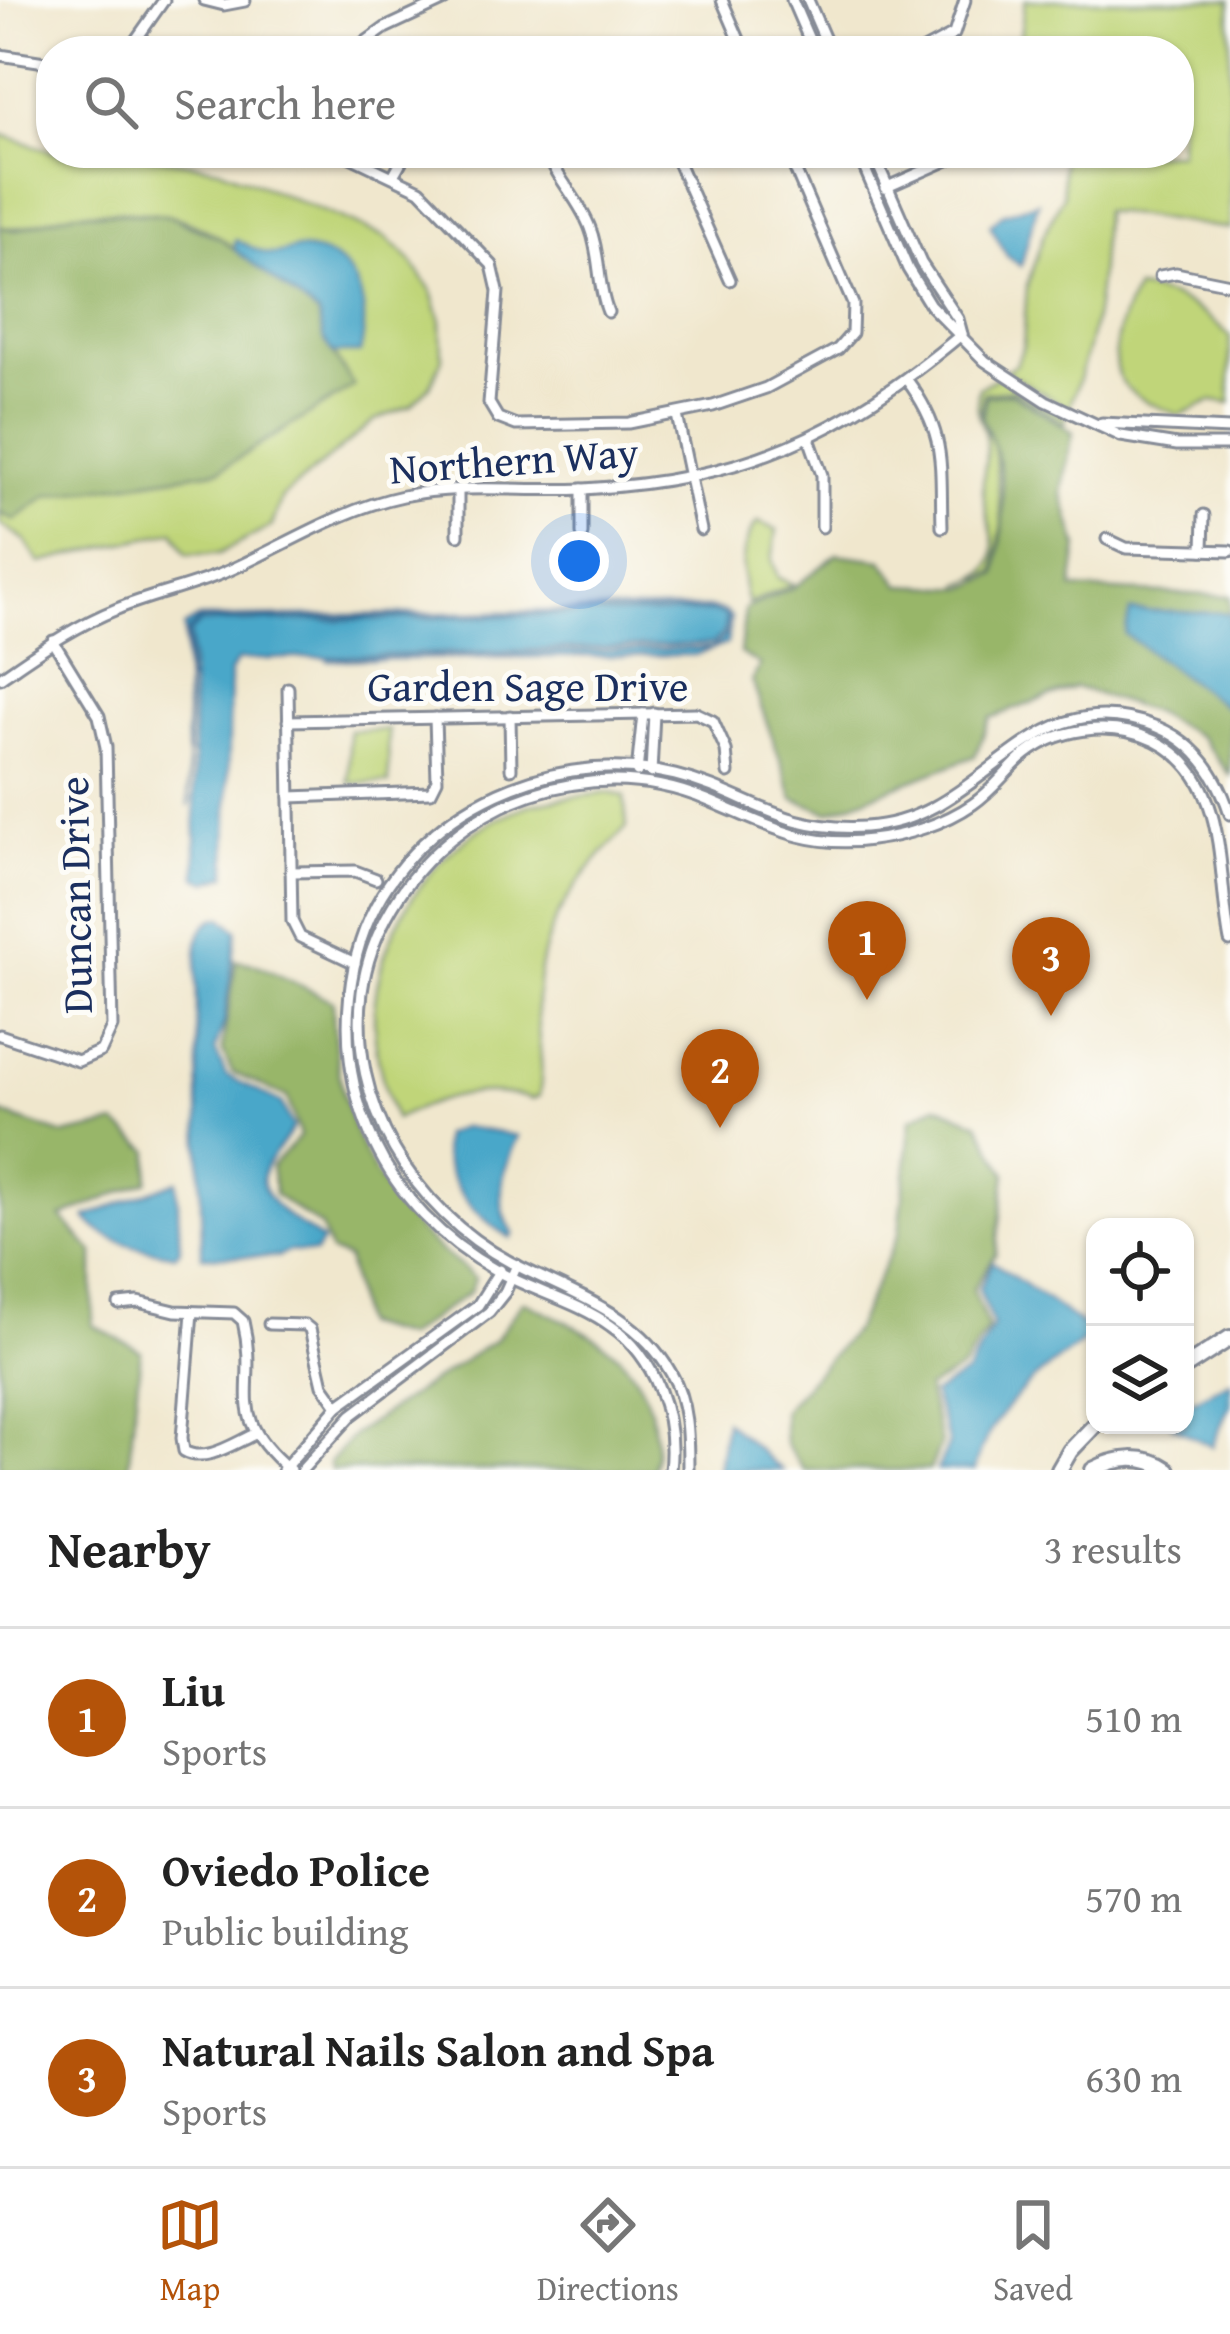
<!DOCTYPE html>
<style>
:root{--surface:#fff;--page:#f6f6f6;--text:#222;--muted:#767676;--line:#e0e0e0;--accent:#b45309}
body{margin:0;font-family:"Gentium Book Plus",serif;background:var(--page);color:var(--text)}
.controls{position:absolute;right:36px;bottom:36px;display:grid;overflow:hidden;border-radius:24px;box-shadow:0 3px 9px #0004}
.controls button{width:108px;height:108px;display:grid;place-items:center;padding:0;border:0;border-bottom:3px solid var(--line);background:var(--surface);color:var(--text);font:60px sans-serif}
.you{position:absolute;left:579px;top:561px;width:42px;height:42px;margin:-30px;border:9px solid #fff;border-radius:50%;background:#1a73e8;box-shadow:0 0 0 18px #1a73e833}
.badge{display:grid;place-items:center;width:78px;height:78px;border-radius:50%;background:var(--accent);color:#fff;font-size:39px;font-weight:700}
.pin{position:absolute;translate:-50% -99px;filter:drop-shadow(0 3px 6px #0008)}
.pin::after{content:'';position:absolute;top:63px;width:42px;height:36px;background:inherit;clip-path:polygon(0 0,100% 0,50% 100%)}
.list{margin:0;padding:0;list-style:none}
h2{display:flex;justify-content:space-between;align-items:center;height:156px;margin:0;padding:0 48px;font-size:51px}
h2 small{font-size:39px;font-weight:400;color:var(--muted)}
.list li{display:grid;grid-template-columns:78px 1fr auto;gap:36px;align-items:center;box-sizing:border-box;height:180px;padding:0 48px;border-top:3px solid var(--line)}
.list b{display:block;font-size:45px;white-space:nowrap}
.list p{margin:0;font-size:39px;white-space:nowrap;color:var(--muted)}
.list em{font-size:39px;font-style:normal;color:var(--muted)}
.icon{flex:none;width:66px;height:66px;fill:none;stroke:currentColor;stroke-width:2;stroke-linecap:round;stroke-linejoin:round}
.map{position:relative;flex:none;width:1230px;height:1470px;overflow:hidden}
.search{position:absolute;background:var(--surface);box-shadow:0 3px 9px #0004;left:36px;right:36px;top:36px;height:132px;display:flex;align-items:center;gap:30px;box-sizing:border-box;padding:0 42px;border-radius:48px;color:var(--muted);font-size:45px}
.sheet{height:696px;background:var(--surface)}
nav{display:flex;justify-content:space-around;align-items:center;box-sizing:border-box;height:168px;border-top:3px solid var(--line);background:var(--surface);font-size:33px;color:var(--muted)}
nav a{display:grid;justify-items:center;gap:6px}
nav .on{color:var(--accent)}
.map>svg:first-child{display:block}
</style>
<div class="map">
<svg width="1230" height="1470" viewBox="0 0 1230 1470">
<rect width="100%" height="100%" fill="#fdfcf7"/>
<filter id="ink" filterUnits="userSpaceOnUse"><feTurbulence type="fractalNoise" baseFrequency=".00833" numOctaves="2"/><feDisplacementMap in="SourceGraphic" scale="24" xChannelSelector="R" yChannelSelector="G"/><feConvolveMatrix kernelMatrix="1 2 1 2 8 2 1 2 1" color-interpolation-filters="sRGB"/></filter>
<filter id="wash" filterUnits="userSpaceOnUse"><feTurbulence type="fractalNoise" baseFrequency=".004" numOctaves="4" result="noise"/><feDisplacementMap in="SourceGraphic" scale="48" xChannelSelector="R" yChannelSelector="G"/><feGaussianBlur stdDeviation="2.7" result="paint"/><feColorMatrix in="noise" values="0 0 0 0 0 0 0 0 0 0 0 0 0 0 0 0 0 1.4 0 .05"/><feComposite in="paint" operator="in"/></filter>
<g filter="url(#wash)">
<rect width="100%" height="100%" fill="#f0e7cd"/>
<g fill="#c0d579" stroke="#6e826c" stroke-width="3">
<path d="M1025,0H1230V229L1103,211C1100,290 1097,333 1069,408L1005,371L1016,364L1023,347L1027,286L1043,236L1063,196L1062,153H1179V51H1018Z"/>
<path d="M0,134L62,155H140L219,168L386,237L411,261L432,292L441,321L442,360L430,386L411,406L375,420L282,497L272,526L219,554H187L174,531L40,563L25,540L0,524V513L15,520L47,496L220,470L333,353C296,301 229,225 164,215C138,211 107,211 81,212C52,213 29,232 0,227Z"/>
<path d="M1136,289C1175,293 1202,309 1230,336V403L1212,401L1179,415C1162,408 1140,401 1127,388C1102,364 1122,314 1136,289Z"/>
<path d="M999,376L1066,416L1065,423L1014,390L984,393L979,418L994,445L1002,523L995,572L960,585C1018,566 985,531 983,490C982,474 988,458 986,442C983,416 973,418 979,388Z"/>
<path d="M758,522L777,530L772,560L778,578L793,584L748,604C740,579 739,543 758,522Z"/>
<path d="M388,730L389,783H349V731Z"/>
<path d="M609,793L624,796L627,827C573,882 534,932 537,1013C538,1042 545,1068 539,1096L532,1099C481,1085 442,1096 395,1119C382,1082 371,1042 375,1001C384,916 444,834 527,806C553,798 582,796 609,793Z"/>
</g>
<g fill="#98b669" stroke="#5a7264" stroke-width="3">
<path d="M75,212L167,215L220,238L318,314L324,340L354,386L220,470L47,496L15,520L0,513V227L15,230Z"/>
<path d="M1012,393L1073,432L1062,493L1078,547L1072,589L1230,596V775L1200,737L1150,711L1075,687L990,718L975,756L829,812L794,799L752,681L760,665L740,653L745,609L796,586L837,554L882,560L901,585L967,588L997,574C1005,522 1009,466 982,419L986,395Z"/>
<path d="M236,961L255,964L333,1001C334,1091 355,1163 418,1230C435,1248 457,1262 475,1278L470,1292L405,1337L361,1325L347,1258L330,1252L321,1227L275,1195L271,1167L300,1136L287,1097L232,1072L222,1049Z"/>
<path d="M937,1105L979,1123L1006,1174L996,1254L973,1289L988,1328L963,1368L927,1389L941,1443L930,1470H804L785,1444L783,1410L855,1329L899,1233L911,1119Z"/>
<path d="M0,1113L64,1135L116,1124L150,1151L148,1181L61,1217L93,1252V1325L141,1351L128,1470H0Z"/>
<path d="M523,1301C582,1329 643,1351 653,1424C655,1440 658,1455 652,1470H331L329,1463L355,1433L495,1340Z"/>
</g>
<g fill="#4aa7c9" stroke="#326b94" stroke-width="3">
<path d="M1038,202L1021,266L1007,256L990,225L1002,214Z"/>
<path d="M235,240C246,243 261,254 270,254C280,255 289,249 299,249C358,252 372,303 360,353H333L324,340L318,314L235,250Z"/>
<path d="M707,608L726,612L709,609L200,620L187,633L189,806L184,627L199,618Z"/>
<path d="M1130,611L1230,613V710L1125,634Z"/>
<path d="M709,612L725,615C726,629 723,637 711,644L238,660L230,671L227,875L208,882L197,877L190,633L201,623Z"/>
<path d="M727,614L731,617L727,644L695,655L326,660L711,648C726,640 730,630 727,614Z"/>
<path d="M221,917L237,930L224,1023L215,1049L226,1075L281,1103L293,1127C286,1141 272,1154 265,1168C250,1198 302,1225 322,1241L315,1253L289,1251L278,1257L202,1256L196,968C198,946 195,922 221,917Z"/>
<path d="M463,1127L518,1136C503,1169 492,1202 514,1234L511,1238C475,1216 439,1180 443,1135Z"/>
<path d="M177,1181L180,1249L175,1255C147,1250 101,1242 86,1217Z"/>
<path d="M993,1262L1095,1334C1045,1368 989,1408 975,1470H937L949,1444L933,1394L967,1373L993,1326L979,1289Z"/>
<path d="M1230,1381V1404L1212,1447L1170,1425H1185V1405Z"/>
<path d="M725,1421L782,1470H718Z"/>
</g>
</g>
<g filter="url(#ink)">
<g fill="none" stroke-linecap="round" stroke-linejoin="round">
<g stroke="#868b96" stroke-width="15">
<g id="minor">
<path d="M204,0L224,5L245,1"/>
<path d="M722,0L744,51"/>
<path d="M792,0L814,51"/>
<path d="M808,0L830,51"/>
<path d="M618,43L629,51"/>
<path d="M128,51L164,0"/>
<path d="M353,51L385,28L445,0"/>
<path d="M922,51L954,34L965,0"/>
<path d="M0,55L51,63"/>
<path d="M342,153L420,190L492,265L498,291L489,403L498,418L516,425L629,423L713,406L766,388L838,349L852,333L853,304L788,153"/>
<path d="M547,153C558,180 580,201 590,228C601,256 597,286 608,312"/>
<path d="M674,153L730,280"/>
<path d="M858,153L908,269L930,305L985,361L1046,401L1121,436L1177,445H1230"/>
<path d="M873,153L921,263L958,319L962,334"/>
<path d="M394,174L406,153"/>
<path d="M885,188L964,153"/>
<path d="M1160,276L1176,273L1230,284"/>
<path d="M907,380C947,434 940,463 942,527"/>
<path d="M677,415L701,530"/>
<path d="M1102,423L1230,429"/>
<path d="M809,438L822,475V527"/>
<path d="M582,489V534"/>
<path d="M458,535V490"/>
<path d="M1107,539L1126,548L1230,551"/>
<path d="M1203,550L1204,515"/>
<path d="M0,678C38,652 74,626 117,609C153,594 192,587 228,571C286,545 341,509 403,496C462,483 524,492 584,489C744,480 840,436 962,334"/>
<path d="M288,688L292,921L300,937L355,963"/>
<path d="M510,716L511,769"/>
<path d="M288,721L696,713L713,721L726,750L728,773"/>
<path d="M637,772L643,714"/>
<path d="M651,773L654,713"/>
<path d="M290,797L431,792L437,780L435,718"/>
<path d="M291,872L355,871L376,879"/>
<path d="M0,1035L78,1061L101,1051L112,1027L106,747L99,716L53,641"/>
<path d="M119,1304L138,1302L175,1311L234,1313L243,1321C260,1391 222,1413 290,1470"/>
<path d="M192,1312L182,1438L184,1451C205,1464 234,1443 255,1434"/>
<path d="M269,1324L305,1325L310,1329L323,1385L338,1406"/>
<path d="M283,1470L338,1406L478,1305L500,1270"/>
<path d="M302,1470L352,1415L489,1312L505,1292L517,1265"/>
<path d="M670,1470C676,1417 656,1357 611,1326C578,1302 533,1291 497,1271C385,1209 329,1093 354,967C382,825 540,742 675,775C748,793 780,832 865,827C987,820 1028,675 1157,727C1196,743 1218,776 1230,814"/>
<path d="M688,1470C688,1438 688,1402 671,1373C636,1311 569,1293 510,1262C413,1210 348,1103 362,992C370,932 405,876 451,839C522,781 620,764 707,800C765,824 805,849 871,840C906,836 944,824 973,804C991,792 1003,775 1019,760C1055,727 1111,720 1155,741C1230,778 1216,870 1230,941"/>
</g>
</g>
<g stroke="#868b96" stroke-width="20">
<g id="highway">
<path d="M1185,1367L1230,1338"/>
<path d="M1059,1470L1070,1451L1095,1425"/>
<path d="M1093,1470C1117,1457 1144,1454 1168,1470"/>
</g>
</g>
<use href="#minor" stroke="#fff" stroke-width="9"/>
<use href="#highway" stroke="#fff" stroke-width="14"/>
</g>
</g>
<g text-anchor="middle" stroke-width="10" stroke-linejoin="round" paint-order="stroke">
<g font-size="42" fill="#1b2f5e" stroke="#fdfcf7">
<text transform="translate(514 460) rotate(-4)" y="15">Northern Way</text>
<text x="528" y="701">Garden Sage Drive</text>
<text transform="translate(75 895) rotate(-91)" y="15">Duncan Drive</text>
</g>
</g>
</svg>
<div class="controls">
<button><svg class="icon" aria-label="locate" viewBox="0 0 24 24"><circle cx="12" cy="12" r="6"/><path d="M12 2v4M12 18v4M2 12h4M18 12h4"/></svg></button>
<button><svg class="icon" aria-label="layers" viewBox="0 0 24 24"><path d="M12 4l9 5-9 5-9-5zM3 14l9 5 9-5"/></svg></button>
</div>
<div class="you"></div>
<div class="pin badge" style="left:867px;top:1000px">1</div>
<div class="pin badge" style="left:720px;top:1128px">2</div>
<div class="pin badge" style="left:1051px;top:1016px">3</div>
<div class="search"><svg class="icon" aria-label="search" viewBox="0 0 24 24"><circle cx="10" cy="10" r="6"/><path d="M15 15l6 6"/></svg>Search here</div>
</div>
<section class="sheet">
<h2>Nearby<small>3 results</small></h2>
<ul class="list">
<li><span class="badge">1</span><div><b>Liu</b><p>Sports</p></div><em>510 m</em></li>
<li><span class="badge">2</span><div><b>Oviedo Police</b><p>Public building</p></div><em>570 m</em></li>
<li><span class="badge">3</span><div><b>Natural Nails Salon and Spa</b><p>Sports</p></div><em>630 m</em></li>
</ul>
</section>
<nav>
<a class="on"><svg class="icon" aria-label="map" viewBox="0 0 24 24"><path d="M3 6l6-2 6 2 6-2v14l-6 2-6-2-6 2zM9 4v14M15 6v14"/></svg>Map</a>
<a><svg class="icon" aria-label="directions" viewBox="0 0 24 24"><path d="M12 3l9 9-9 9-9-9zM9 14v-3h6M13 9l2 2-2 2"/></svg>Directions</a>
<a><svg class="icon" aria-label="saved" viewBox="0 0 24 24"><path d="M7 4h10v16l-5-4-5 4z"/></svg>Saved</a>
</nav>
